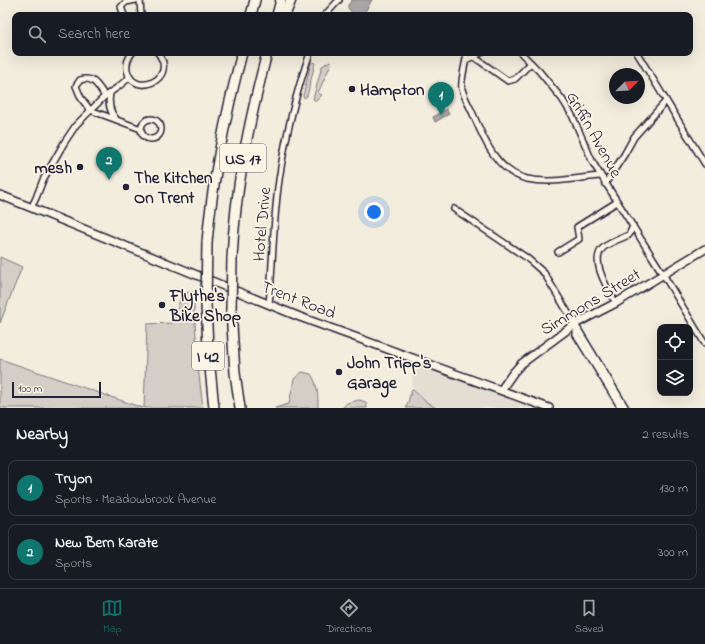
<!DOCTYPE html>
<meta charset="utf-8">
<style>
:root{--surface:#171b24;--page:#242831;--text:#f1f3f6;--muted:#9ea1a6;--line:#363941;--accent:#0f766e}
body{margin:0;font-family:"Indie Flower",sans-serif;background:var(--page);color:var(--text)}
.controls{position:absolute;right:12px;bottom:12px;display:grid;overflow:hidden;border-radius:8px;box-shadow:0 4px 16px #0002}
.controls button{width:36px;height:36px;display:grid;place-items:center;padding:0;border:0;border-bottom:1px solid var(--line);background:var(--surface);color:var(--text);font:20px sans-serif}
.compass{position:absolute;left:609px;top:68px;width:36px;height:36px;border-radius:50%;background:var(--surface);box-shadow:0 4px 16px #0002;rotate:66deg}
.scale{position:absolute;left:12px;bottom:10px;width:89px;box-sizing:border-box;padding-left:4px;border:2px solid #22223b;border-top:0;font-size:11px;line-height:14px;white-space:nowrap;color:#22223b;-webkit-text-stroke:3px #fcf5e5;paint-order:stroke}
.you{position:absolute;left:374px;top:212px;width:14px;height:14px;margin:-10px;border:3px solid #fff;border-radius:50%;background:#1a73e8;box-shadow:0 0 0 6px #1a73e833}
.badge{display:grid;place-items:center;width:26px;height:26px;border-radius:50%;background:var(--accent);color:#fff;font-size:13px;font-weight:700}
.pin{position:absolute;translate:-50% -33px;filter:drop-shadow(0 1px 2px #0008)}
.pin::after{content:'';position:absolute;top:21px;width:14px;height:12px;background:inherit;clip-path:polygon(0 0,100% 0,50% 100%)}
.list{margin:0;padding:0;list-style:none}
h2{display:flex;justify-content:space-between;align-items:center;height:52px;margin:0;padding:0 16px;font-size:17px}
h2 small{font-size:13px;font-weight:400;color:var(--muted)}
.list li{display:grid;grid-template-columns:26px 1fr auto;gap:12px;align-items:center;box-sizing:border-box;height:56px;margin:0 8px 8px;padding:0 8px;border:1px solid var(--line);border-radius:8px}
.list b{display:block;font-size:15px;white-space:nowrap}
.list p{margin:0;font-size:13px;white-space:nowrap;color:var(--muted)}
.list em{font-size:13px;font-style:normal;color:var(--muted)}
.icon{flex:none;width:22px;height:22px;fill:none;stroke:currentColor;stroke-width:2;stroke-linecap:round;stroke-linejoin:round}
.map{position:relative;flex:none;width:705px;height:408px;overflow:hidden}
.search{position:absolute;background:var(--surface);box-shadow:0 4px 16px #0002;left:12px;right:12px;top:12px;height:44px;display:flex;align-items:center;gap:10px;box-sizing:border-box;padding:0 14px;border-radius:8px;color:var(--muted);font-size:15px}
.sheet{height:180px;background:var(--surface)}
nav{display:flex;justify-content:space-around;align-items:center;box-sizing:border-box;height:56px;border-top:1px solid var(--line);background:var(--surface);font-size:11px;color:var(--muted)}
nav a{display:grid;justify-items:center;gap:2px}
nav .on{color:var(--accent)}
.map>svg:first-child{display:block}
</style>
<div class="map">
<svg width="705" height="408" viewBox="0 0 705 408">
<rect width="100%" height="100%" fill="#f3edde"/>
<filter id="ink" filterUnits="userSpaceOnUse"><feTurbulence type="fractalNoise" baseFrequency=".025" numOctaves="2"/><feDisplacementMap in="SourceGraphic" scale="8" xChannelSelector="R" yChannelSelector="G"/><feConvolveMatrix kernelMatrix="1 2 1 2 8 2 1 2 1" color-interpolation-filters="sRGB"/></filter>
<g filter="url(#ink)">
<path fill="#e3ded2" d="M413,361L538,408H435L412,389Z"/>
<g fill="#d4cfc6" stroke="#7b7880">
<path d="M330,61L331,64L318,93L322,95L316,101L313,99L322,66Z"/>
<path d="M313,62L315,63L307,96L304,98L303,96L311,63Z"/>
<path d="M0,257L22,267L0,323Z"/>
<path d="M193,292L198,367L203,408H144L147,324L173,323L182,293Z"/>
<path d="M0,359L143,408H0Z"/>
<path d="M302,372L311,374C318,385 318,395 318,408H275L289,404L294,379Z"/>
<path d="M412,389L425,401L436,408H406Z"/>
<path d="M359,400L366,402L367,408H342L347,403Z"/>
</g>
<g fill="#aca7a6" stroke="#75727b">
<path d="M352,0H372L363,15H354L348,8V5Z"/>
<path d="M446,109L449,114L435,122L433,117Z"/>
</g>
<g fill="none" stroke-linecap="round" stroke-linejoin="round">
<g stroke="#22223b" stroke-width="8">
<g id="street">
<path d="M140,0L141,15"/>
<path d="M124,15L121,7L126,2L136,0"/>
<path d="M325,15L339,0"/>
<path d="M132,53C128,58 126,64 127,70C133,99 179,79 158,53"/>
<path d="M467,53C466,61 460,83 462,89C464,97 470,107 473,114C484,140 497,172 527,179C551,184 577,178 600,176"/>
<path d="M521,53L539,71L562,99L572,115L593,163L663,274L705,344"/>
<path d="M637,53L705,164"/>
<path d="M474,57L508,81L515,79L531,63"/>
<path d="M466,60L481,53"/>
<path d="M110,93C108,103 109,111 116,119"/>
<path d="M105,96C97,85 94,76 80,80L76,86L81,98L90,110L141,129"/>
<circle cx="151" cy="129" r="10"/>
<path d="M605,184L624,155L634,137L666,101"/>
<path d="M31,208L36,198L43,180L64,143L76,125L105,96L118,87L130,77"/>
<path d="M454,209L527,258L544,273L626,408"/>
<path d="M558,252L579,239L577,227L617,202"/>
<path d="M616,303C609,291 589,260 603,248C608,243 622,238 629,235L633,226"/>
<path d="M269,304C273,263 273,221 279,180C285,140 296,92 310,53"/>
<path d="M576,327V335L621,408"/>
</g>
</g>
<g stroke="#22223b" stroke-width="10">
<g id="secondary">
<path d="M0,195L300,317L549,408"/>
<path d="M501,390L513,373L521,364L575,324L616,303L705,249"/>
</g>
</g>
<g stroke="#22223b" stroke-width="12">
<g id="highway">
<path d="M251,15L255,0"/>
<path d="M277,15L281,0"/>
<path d="M285,15L291,0"/>
<path d="M207,242C213,176 225,116 242,53"/>
<path d="M232,259C235,188 249,122 267,53"/>
<path d="M206,304L208,348L214,408"/>
<path d="M231,310L235,373L240,408"/>
</g>
</g>
<use href="#street" stroke="#fcf5e5" stroke-width="5"/>
<use href="#secondary" stroke="#fcf5e5" stroke-width="7"/>
<use href="#highway" stroke="#fcf5e5" stroke-width="9"/>
<g stroke="#22223b" stroke-width="12" stroke-linecap="butt">
<g id="highway-bridge">
<path d="M206,304L207,242"/>
<path d="M231,310L232,259"/>
</g>
</g>
<use href="#highway-bridge" stroke="#fcf5e5" stroke-width="9"/>
</g>
</g>
<g fill="#22223b" stroke="#fcf5e5" stroke-width="1.5">
<circle cx="352" cy="89" r="4"/>
<circle cx="80" cy="167" r="4"/>
<circle cx="126" cy="187" r="4"/>
<circle cx="162" cy="305" r="4"/>
<circle cx="339" cy="372" r="4"/>
</g>
<g text-anchor="middle" stroke-width="3.5" stroke-linejoin="round" paint-order="stroke">
<g fill="#fcf5e5" stroke="#63616e" stroke-width="1">
<rect x="220" y="144" width="46" height="28" rx="3"/>
<rect x="192" y="342" width="32" height="28" rx="3"/>
</g>
<g font-size="16" font-weight="bold" fill="#22223b">
<text x="243" y="164">US 17</text>
<text x="208" y="362">I 42</text>
</g>
<g font-size="17" font-weight="bold" fill="#22223b" stroke="#fcf5e5" text-anchor="start">
<text x="360" y="95">Hampton</text>
<text x="72" y="173" text-anchor="end">mesh</text>
<text x="134" y="183">The Kitchen<tspan x="134" dy="20">On Trent</tspan></text>
<text x="170" y="301">Flythe's<tspan x="170" dy="20">Bike Shop</tspan></text>
<text x="347" y="368">John Tripp's<tspan x="347" dy="20">Garage</tspan></text>
</g>
<g font-size="17" fill="#22223b" stroke="#fcf5e5">
<text transform="translate(595 134) rotate(61)" y="6">Griffin Avenue</text>
<text transform="translate(261 224) rotate(-85)" y="6">Hotel Drive</text>
<text transform="translate(299 299) rotate(21)" y="6">Trent Road</text>
<text transform="translate(590 301) rotate(-31)" y="6">Simmons Street</text>
</g>
</g>
</svg>
<div class="controls">
<button><svg class="icon" aria-label="locate" viewBox="0 0 24 24"><circle cx="12" cy="12" r="6"/><path d="M12 2v4M12 18v4M2 12h4M18 12h4"/></svg></button>
<button><svg class="icon" aria-label="layers" viewBox="0 0 24 24"><path d="M12 4l9 5-9 5-9-5zM3 14l9 5 9-5"/></svg></button>
</div>
<svg class="compass" viewBox="-18 -18 36 36"><path d="M0-13l5 13h-10z" fill="#e53935"/><path d="M0 13l5-13h-10z" fill="#9ea1a6"/></svg>
<div class="scale">100 m</div>
<div class="you"></div>
<div class="pin badge" style="left:441px;top:115px">1</div>
<div class="pin badge" style="left:109px;top:180px">2</div>
<div class="search"><svg class="icon" aria-label="search" viewBox="0 0 24 24"><circle cx="10" cy="10" r="6"/><path d="M15 15l6 6"/></svg>Search here</div>
</div>
<section class="sheet">
<h2>Nearby<small>2 results</small></h2>
<ul class="list">
<li><span class="badge">1</span><div><b>Tryon</b><p>Sports · Meadowbrook Avenue</p></div><em>130 m</em></li>
<li><span class="badge">2</span><div><b>New Bern Karate</b><p>Sports</p></div><em>300 m</em></li>
</ul>
</section>
<nav>
<a class="on"><svg class="icon" aria-label="map" viewBox="0 0 24 24"><path d="M3 6l6-2 6 2 6-2v14l-6 2-6-2-6 2zM9 4v14M15 6v14"/></svg>Map</a>
<a><svg class="icon" aria-label="directions" viewBox="0 0 24 24"><path d="M12 3l9 9-9 9-9-9zM9 14v-3h6M13 9l2 2-2 2"/></svg>Directions</a>
<a><svg class="icon" aria-label="saved" viewBox="0 0 24 24"><path d="M7 4h10v16l-5-4-5 4z"/></svg>Saved</a>
</nav>
